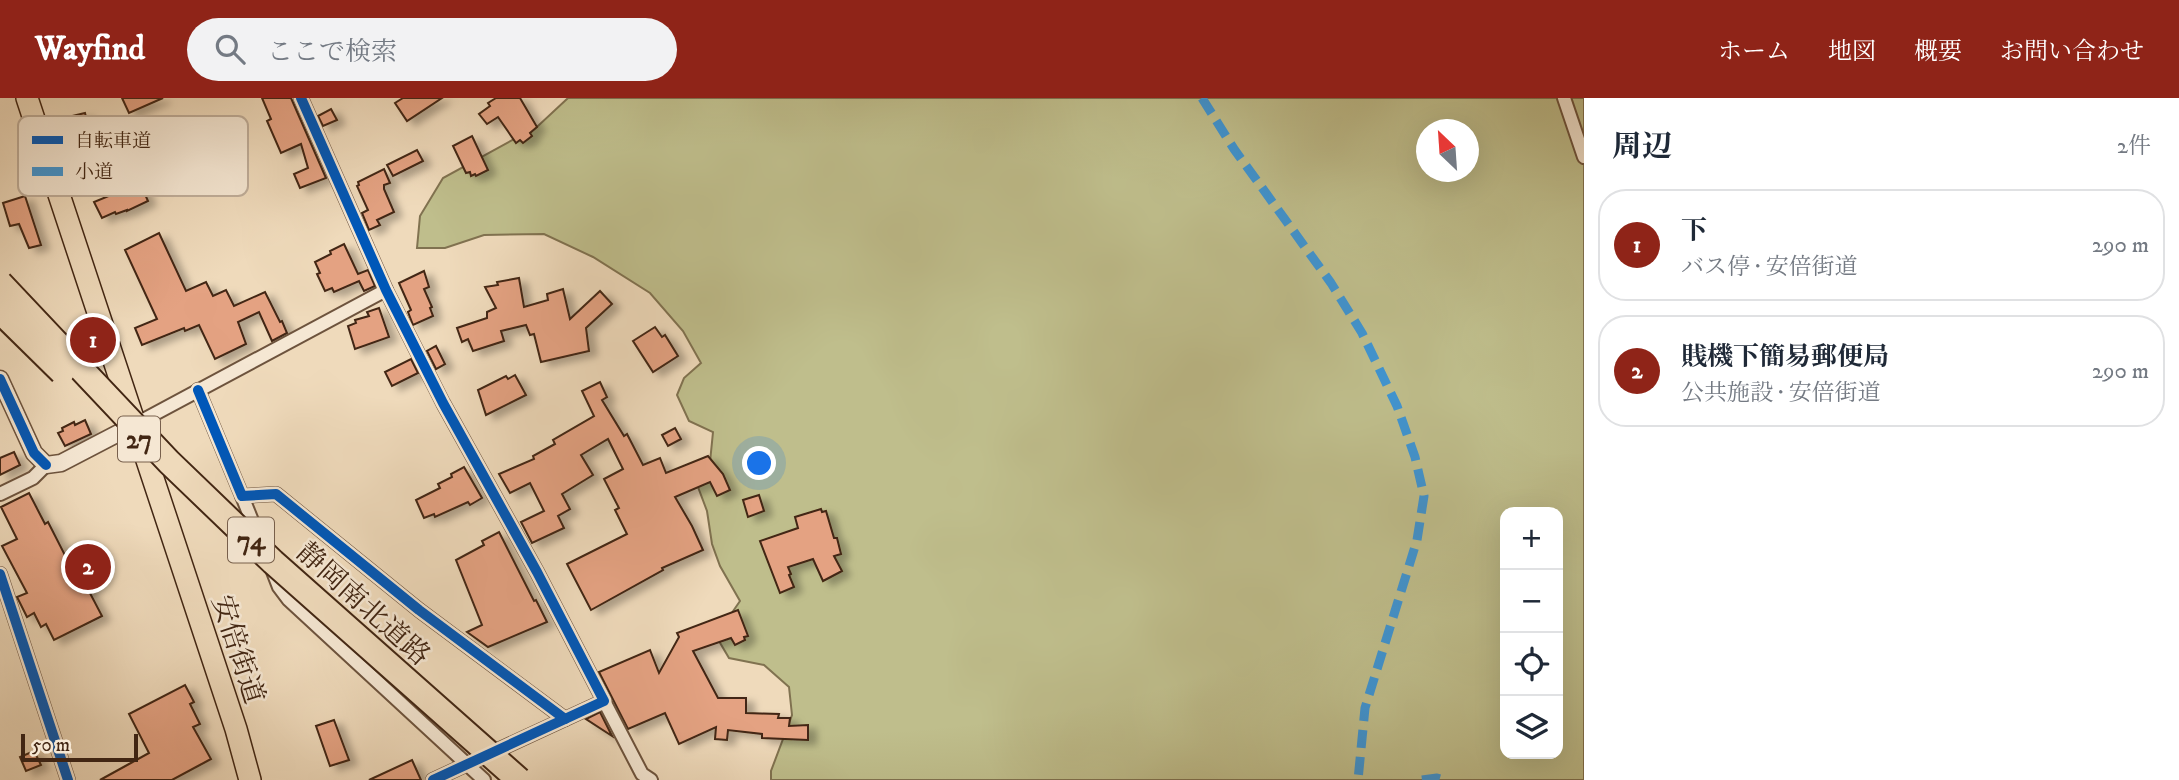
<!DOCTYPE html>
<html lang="ja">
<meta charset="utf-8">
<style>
:root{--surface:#fff;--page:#f2f2f3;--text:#1f2937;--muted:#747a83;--line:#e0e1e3;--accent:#8f2418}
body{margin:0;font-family:"IM FELL DW Pica","Noto Serif JP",serif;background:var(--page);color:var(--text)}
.controls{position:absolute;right:21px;bottom:21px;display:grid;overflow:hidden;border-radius:14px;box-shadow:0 7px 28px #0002}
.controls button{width:63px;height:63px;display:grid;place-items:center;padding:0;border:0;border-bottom:2px solid var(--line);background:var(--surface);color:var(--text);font:35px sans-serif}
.compass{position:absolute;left:1416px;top:21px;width:63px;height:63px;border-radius:50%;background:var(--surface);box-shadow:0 7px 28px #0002;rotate:335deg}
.scale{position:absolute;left:21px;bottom:18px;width:117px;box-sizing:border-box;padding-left:7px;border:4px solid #422613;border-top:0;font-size:19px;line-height:24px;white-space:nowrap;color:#422613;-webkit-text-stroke:5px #f5e7d3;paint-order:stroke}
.you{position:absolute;left:760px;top:366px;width:24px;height:24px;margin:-18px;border:5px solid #fff;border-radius:50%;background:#1a73e8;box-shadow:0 0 0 10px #1a73e833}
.badge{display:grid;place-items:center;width:46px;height:46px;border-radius:50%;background:var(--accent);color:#fff;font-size:23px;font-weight:700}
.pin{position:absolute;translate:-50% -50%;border:4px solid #fff;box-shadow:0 2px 7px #0006}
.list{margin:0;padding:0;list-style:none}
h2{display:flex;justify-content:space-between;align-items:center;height:91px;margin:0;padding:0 28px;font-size:30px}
h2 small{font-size:23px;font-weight:400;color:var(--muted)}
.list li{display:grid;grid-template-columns:46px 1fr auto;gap:21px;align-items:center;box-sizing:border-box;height:112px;margin:0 14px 14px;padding:0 14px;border:2px solid var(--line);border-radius:28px}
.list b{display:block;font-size:26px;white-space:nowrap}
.list p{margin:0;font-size:23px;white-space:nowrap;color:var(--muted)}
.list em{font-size:23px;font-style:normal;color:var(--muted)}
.icon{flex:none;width:38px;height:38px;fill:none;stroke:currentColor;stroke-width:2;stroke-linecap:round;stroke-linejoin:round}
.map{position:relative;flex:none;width:1584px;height:682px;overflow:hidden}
header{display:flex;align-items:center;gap:42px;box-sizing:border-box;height:98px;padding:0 35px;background:var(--accent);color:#fff}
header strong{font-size:33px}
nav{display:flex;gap:38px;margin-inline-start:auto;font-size:24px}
.search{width:490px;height:63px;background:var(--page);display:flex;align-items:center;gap:18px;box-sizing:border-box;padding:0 24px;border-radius:38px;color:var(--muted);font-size:26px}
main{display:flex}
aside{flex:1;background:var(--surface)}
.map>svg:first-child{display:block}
</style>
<header>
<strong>Wayfind</strong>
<div class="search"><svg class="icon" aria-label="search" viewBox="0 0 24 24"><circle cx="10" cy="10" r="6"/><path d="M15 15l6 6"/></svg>ここで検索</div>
<nav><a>ホーム</a><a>地図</a><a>概要</a><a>お問い合わせ</a></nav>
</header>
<main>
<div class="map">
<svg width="1584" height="682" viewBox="0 0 1584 682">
<defs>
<filter id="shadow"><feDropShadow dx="8" dy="4.5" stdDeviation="3.5" flood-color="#0004"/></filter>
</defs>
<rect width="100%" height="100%" fill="#efdabb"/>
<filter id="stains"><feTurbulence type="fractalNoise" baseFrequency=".00286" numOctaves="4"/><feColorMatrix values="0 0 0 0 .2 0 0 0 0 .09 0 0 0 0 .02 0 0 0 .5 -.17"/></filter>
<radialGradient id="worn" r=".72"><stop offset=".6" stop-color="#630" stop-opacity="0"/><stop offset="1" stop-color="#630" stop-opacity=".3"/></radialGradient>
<path fill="#bfbe8c" stroke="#807250" stroke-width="2" fill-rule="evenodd" d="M568,0H1584V682H771V673L792,617L789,589L764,567L729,560L716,538L740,503L720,468L712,446L707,413L695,381L710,364L713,334L689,323L677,297L684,280L701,265L683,233L650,195L593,159L544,136L484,137L445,150H417L420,118L443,80L538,28ZM1426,32H1468V74H1426ZM1505,414H1558V656H1505Z"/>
<g fill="#e4a282" stroke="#422613" stroke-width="2" filter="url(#shadow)">
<path d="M122,0H163L129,15Z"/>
<path d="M262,0H291L326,80L300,90L294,76L308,70L301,46L281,55L267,23L271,21Z"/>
<path d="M403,0H442L407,23L395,5Z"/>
<path d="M496,0H520L537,29L530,35L532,38L523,45L520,42L516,45L498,19L487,26L479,16L490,8L488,5Z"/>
<path d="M331,11L337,22L323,28L318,18Z"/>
<path d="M85,15L90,35L73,39L68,19Z"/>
<path d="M472,38L488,72L476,78L475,76L471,78L470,74L466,75L453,48Z"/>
<path d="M417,52L423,63L393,78L387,67Z"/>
<path d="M384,71L390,85L384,87V91L394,114L377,122L380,127L369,132L362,115L368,112L357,88L359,87L358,84Z"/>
<path d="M140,85L148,103L127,113V112L116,116L115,114L102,120L94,104Z"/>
<path d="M25,98L41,147L29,150L19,126L10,128L3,105Z"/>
<path d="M159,135L186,193L206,184L213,198L226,192L234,208L265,194L280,224L282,223L287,235L272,243L259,214L238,224L246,246L215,261L199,227L185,233L184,230L142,247L135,230L157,221L125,152Z"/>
<path d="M344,146L358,176L368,172L375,188L364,193L359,183L334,194L332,190L325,193L317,176L320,175L315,164L331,156L330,153Z"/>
<path d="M424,173L429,189L424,191L432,209L430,210L433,218L413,227L408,214L411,212L399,185Z"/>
<path d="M519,180L524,209L548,202L547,196L563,191L570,221L600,193L612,206L586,230L589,253L541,264L534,236L530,237L526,227L501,233L504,243L473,253L468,241L462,244L457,230L487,220V214L496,210L485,189L498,187L497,184Z"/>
<path d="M379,210L389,239L355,251L348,228L356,225L355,222L369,218L367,214Z"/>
<path d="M655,229L662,239L665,237L678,258L653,274L633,243Z"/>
<path d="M436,248L445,266L436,271L427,253Z"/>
<path d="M411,261L418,275L392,288L385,274Z"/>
<path d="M515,277L526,297L486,317L478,292L506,278L508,281Z"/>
<path d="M600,284L607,299L602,302L624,338L627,336L643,367L660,360L666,375L708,358L723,376L730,392L717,398L710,384L675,399L692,428L703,452L662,470L663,472L591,512L567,466L627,436L615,412L619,410L604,381L623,371L608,341L581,357L593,377L562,396L570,411L558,418L564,430L532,445L521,424L544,413L530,385L510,395L499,376L534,361L533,358L555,346L553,342L594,318L582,293Z"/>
<path d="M85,322L91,336L65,348L58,335L63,333L62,330L74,324L75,327Z"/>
<path d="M675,330L681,341L668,348L662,337Z"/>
<path d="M14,354L20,367L0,377V360Z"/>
<path d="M464,369L482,400L470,407L468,404L435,419L434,416L424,420L416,402L440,390L438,386L452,379L451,376Z"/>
<path d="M29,395L45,426L48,424L72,471L78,480L81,478L102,518L54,542L46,526L41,529L34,515L27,519L17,499L27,495L2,448L17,441L1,409Z"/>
<path d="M759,397L764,413L748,419L743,402Z"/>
<path d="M821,411L822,414L826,413L834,440H837L841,456L834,458L842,473L823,483L813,461L788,469L791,476L789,477L794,489L780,495L760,443L798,430L795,419Z"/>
<path d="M499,434L534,503L536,502L547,524L488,549L467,534L482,527L456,462L484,447L482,443Z"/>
<path d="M738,512L748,538L744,539L745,542L735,547L731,540L693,553L718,600H746V615L779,616L778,620H790L789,628L808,627V642L762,640V636L728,632L727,642L715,641L716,629L679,646L665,615L628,631L599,574L650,552L659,575L679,539L677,535Z"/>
<path d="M185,587L194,604L190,606L200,626L193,629L211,661L172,682H100L149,655L129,616Z"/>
<path d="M600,614L612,638L586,621Z"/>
<path d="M334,622L349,662L330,668L316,628Z"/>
<path d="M34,653L41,667L26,673L20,659Z"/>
<path d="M412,662L421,682H369Z"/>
</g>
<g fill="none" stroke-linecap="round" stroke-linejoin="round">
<g stroke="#6d533d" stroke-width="16">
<g id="minor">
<path d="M301,0L386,192L443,305L537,474L604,603L433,682"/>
<path d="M1564,0L1584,59"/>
<path d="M198,292L242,398L276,396L419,512L565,621"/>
<path d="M134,327L386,192"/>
<path d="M0,396L33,380L46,367"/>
<path d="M242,398L261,445"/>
<path d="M272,471L279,489L288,501L484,682"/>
<path d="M0,476L68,682"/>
<path d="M604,603L642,676L651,682"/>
</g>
</g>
<g stroke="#6d533d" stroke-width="19">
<path id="tertiary" d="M0,281L34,355L46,367L61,365L134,327"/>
</g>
<g stroke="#422613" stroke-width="24">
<path id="primary" d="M27,0L236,631L250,682"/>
</g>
<use href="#minor" stroke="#f5e7d3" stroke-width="12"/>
<use href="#tertiary" stroke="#f5e7d3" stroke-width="16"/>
<use href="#primary" stroke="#efdabb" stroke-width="21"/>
<g stroke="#422613" stroke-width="28" stroke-linecap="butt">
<g id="motorway-bridge">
<path d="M0,185L169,364L273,464L519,682"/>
<path d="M0,213L62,274"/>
</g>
</g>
<use href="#motorway-bridge" stroke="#efdabb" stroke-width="24"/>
<g stroke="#3f95d3" stroke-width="9" stroke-dasharray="18 9" stroke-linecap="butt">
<path d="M1202,0L1234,51L1331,185L1362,235L1397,308L1415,359L1424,398L1417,442L1365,610L1358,682"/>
<path d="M1422,682L1437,680L1444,682"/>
</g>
<g stroke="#f5e7d3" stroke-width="15">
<g id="cycleway">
<path d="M301,0L386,192L443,305L537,474L604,603L433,682"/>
<path d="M0,281L34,355L46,367"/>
<path d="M198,292L242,398L276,396L419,512L565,621"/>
<path d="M0,476L68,682"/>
</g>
</g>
<use href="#cycleway" stroke="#0057b8" stroke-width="10"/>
</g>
<g text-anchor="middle" stroke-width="5" stroke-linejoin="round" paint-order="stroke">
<g fill="#f5e7d3" stroke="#78604d" stroke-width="2">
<rect x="118" y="318.5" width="42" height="45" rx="5"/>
<rect x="228" y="419.5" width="46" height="45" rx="5"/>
</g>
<g font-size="26" font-weight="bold" fill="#422613">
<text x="139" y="350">27</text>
<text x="251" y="451">74</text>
</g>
<g font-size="28" fill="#422613" stroke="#f5e7d3">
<text transform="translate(364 505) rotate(42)" y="10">静岡南北道路</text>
<text transform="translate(239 551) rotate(72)" y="10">安倍街道</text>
</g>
</g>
<rect x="18" y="18" width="230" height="80" rx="10" fill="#f5e7d3" stroke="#bfad99" stroke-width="2"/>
<rect x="32" y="38" width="31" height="8" fill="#0057b8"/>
<rect x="32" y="69" width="31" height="9" fill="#3f95d3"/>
<g font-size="19" fill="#422613">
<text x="75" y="49">自転車道</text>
<text x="75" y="80">小道</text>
</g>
<rect width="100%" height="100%" filter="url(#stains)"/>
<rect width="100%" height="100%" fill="url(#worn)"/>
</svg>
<div class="controls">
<button>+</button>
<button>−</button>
<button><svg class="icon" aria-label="locate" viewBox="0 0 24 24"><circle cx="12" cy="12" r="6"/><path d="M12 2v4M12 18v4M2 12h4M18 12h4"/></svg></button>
<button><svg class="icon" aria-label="layers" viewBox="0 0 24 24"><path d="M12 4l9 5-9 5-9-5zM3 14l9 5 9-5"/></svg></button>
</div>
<svg class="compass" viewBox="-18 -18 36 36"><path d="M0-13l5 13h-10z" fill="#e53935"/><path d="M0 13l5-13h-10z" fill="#747a83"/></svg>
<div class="scale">50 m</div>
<div class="you"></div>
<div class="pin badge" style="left:93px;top:242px">1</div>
<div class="pin badge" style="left:88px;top:469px">2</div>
</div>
<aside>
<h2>周辺<small>2件</small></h2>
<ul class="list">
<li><span class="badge">1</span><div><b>下</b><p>バス停 · 安倍街道</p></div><em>290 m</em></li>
<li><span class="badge">2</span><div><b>賎機下簡易郵便局</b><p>公共施設 · 安倍街道</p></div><em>290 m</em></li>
</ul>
</aside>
</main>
